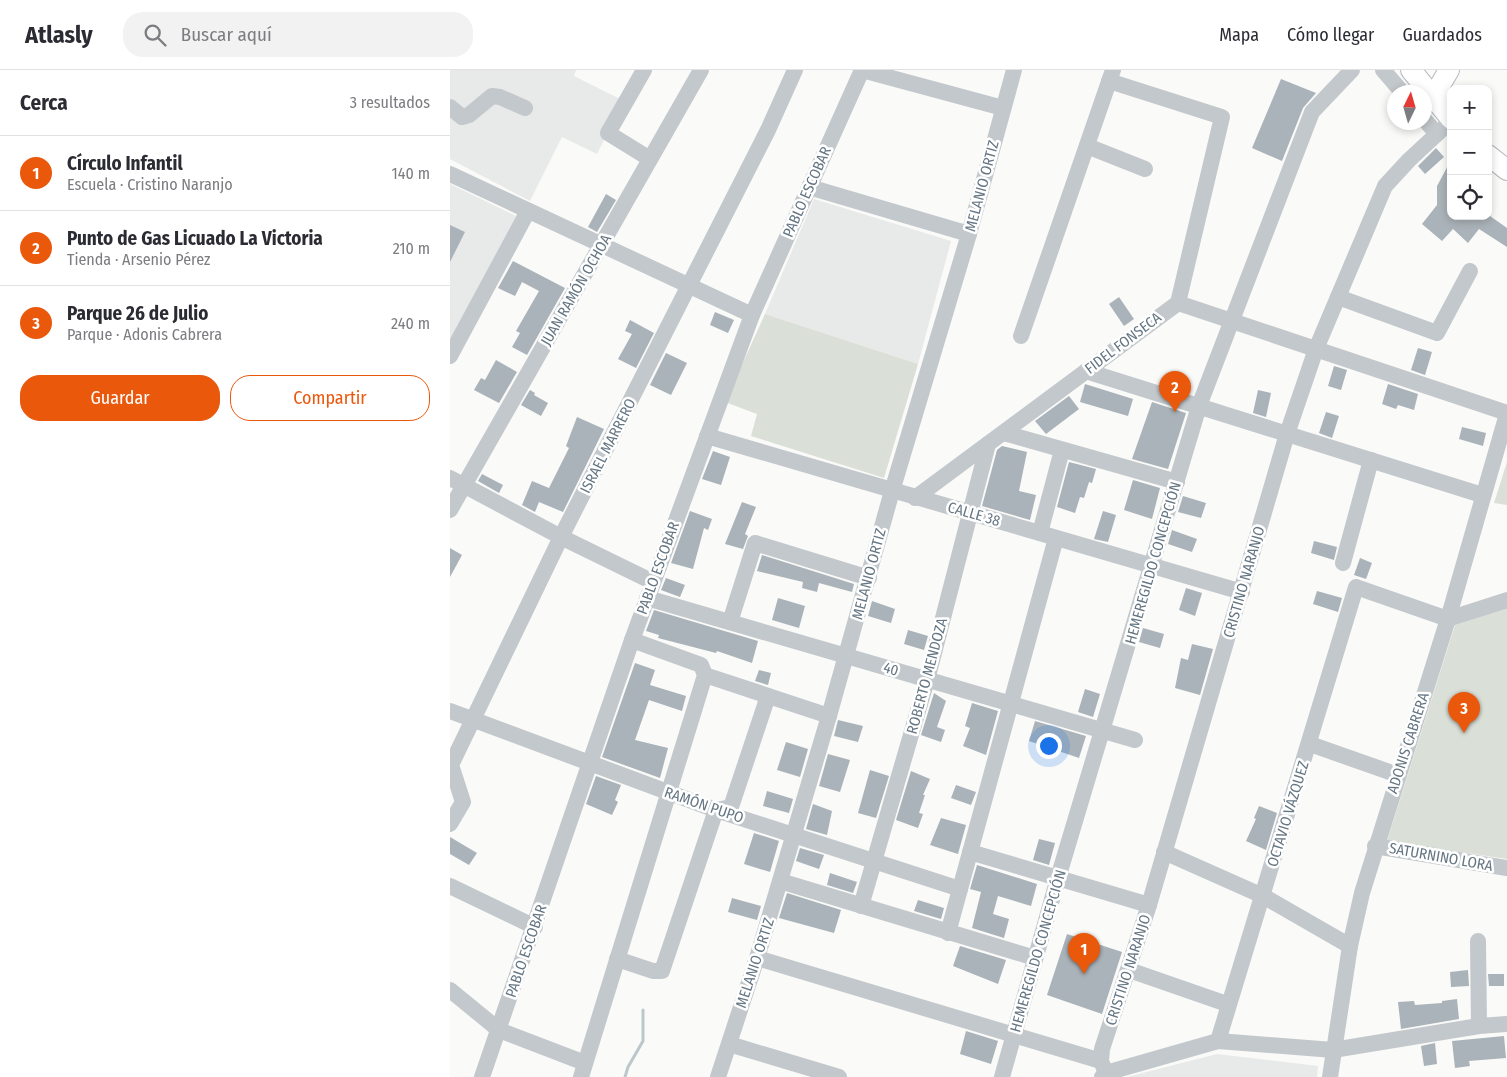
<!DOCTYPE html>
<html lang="es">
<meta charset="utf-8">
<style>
:root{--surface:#fff;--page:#f2f2f3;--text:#2b2b33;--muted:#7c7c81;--line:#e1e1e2;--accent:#ea580c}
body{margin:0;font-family:"Fira Sans Condensed",sans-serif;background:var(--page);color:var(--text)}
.controls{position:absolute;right:15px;top:15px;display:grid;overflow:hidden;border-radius:10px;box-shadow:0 2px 8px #0003}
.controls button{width:45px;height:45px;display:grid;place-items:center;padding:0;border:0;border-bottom:1px solid var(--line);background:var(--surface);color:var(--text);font:25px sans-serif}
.compass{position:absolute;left:937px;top:15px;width:45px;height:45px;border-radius:50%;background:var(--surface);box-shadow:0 2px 8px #0003;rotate:5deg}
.you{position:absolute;left:598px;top:675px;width:18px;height:18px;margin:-12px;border:4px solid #fff;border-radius:50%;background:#1a73e8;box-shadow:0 0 0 8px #1a73e833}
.badge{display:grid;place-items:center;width:32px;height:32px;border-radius:50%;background:var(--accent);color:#fff;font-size:16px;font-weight:700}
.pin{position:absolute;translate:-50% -41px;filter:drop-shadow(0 1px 2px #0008)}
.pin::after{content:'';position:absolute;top:26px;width:18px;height:15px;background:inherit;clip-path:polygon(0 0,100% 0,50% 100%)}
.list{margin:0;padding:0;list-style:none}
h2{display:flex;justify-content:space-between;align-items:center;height:65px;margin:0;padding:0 20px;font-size:21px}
h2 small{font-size:16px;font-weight:400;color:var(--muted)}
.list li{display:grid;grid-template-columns:32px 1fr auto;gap:15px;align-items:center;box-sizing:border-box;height:75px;padding:0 20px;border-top:1px solid var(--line)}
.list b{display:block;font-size:19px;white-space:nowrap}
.list p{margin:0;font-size:16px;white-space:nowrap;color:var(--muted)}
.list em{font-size:16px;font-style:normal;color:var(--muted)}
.actions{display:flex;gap:10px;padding:15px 20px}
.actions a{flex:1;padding:11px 0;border:1px solid var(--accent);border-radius:20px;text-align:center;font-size:18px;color:var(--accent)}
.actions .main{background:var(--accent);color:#fff}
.icon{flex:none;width:28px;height:28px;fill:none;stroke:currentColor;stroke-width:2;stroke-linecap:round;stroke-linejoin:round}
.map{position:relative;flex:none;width:1057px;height:1007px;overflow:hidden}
header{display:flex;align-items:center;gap:30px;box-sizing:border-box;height:70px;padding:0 25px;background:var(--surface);border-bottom:1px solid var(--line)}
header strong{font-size:24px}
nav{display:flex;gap:28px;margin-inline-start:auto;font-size:18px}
.search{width:350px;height:45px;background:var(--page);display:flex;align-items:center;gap:12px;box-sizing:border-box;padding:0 18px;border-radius:20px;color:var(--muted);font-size:19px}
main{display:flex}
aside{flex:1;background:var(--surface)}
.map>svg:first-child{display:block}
</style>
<header>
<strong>Atlasly</strong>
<div class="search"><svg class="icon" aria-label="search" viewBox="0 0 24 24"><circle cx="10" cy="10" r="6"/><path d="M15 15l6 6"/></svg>Buscar aquí</div>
<nav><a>Mapa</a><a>Cómo llegar</a><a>Guardados</a></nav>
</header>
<main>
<aside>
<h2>Cerca<small>3 resultados</small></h2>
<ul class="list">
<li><span class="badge">1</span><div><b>Círculo Infantil</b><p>Escuela · Cristino Naranjo</p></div><em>140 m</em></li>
<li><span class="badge">2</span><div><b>Punto de Gas Licuado La Victoria</b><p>Tienda · Arsenio Pérez</p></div><em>210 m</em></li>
<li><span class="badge">3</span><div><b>Parque 26 de Julio</b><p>Parque · Adonis Cabrera</p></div><em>240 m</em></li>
</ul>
<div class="actions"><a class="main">Guardar</a><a>Compartir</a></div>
</aside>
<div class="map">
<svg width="1057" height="1007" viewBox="0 0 1057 1007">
<rect width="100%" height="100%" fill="#fafaf8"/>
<g fill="#e8e9e9">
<path d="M0,0H126L124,6L174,31L147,84L112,67L80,131L0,89Z"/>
<path d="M0,114L66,146L0,270Z"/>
<path d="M364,129L501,171L468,294L315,244Z"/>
<path d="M767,984L868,996L867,1007H677Z"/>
</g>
<g fill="#dadfd7">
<path d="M315,244L468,294L434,408L301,366L307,344L275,332Z"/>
<path d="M1057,392V435L1044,433Z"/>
<path d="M1057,538V789L937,771L1005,555Z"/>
</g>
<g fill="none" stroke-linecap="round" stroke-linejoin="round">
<path stroke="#bbc7cb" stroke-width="3" d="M175,1007L178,997L193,971V940"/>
</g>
<g fill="#aab3b9">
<path d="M831,9L866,23L853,38L832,91L802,78Z"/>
<path d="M986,78L994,87L975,104L968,96Z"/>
<path d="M1001,90V146H1040L1057,158V177L1029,159L1018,173L1003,159L992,171L972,154L987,135V116Z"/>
<path d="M156,124L166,130L147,162L138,157Z"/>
<path d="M0,155L15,162L0,192Z"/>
<path d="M63,191L115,218L77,285L62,277L70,263L66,261L89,221L72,212L65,226L48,218Z"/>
<path d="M669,227L684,249L674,256L659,234Z"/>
<path d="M265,242L284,250L278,263L260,255Z"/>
<path d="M180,250L204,263L186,298L168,289L182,264L175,261Z"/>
<path d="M968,278L982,282L975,305L961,300Z"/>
<path d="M216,283L237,293L221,325L200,315Z"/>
<path d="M46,290L67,302L49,333L24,320L31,308L35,310Z"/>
<path d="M884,296L897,300L891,320L878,316Z"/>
<path d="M635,314L683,329L678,346L630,332Z"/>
<path d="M938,314L968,324L964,340L948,335L946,339L932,334Z"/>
<path d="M80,320L85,323L84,325L98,333L91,346L71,335Z"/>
<path d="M808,320L821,323L816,347L803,343Z"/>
<path d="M619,326L629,339L596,364L585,351Z"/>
<path d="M702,332L736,343L718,399L682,389Z"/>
<path d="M876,342L889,346L882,368L869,363Z"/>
<path d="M127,347L154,359L113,442L89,432L85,442L72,435L82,411L99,418L119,378L116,376Z"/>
<path d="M1012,357L1036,363L1033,376L1009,369Z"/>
<path d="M552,376L577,382L569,421L586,425L580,450L532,436L547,380Z"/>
<path d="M263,381L280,387L271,415L252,409Z"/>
<path d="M619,392L646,399L642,413L639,412L634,428L630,427L625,443L607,437Z"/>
<path d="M32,404L53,415L49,423L28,411Z"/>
<path d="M683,410L710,418L702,449L674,440Z"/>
<path d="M733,426L756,433L751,448L728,442Z"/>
<path d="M292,432L306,437L295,464L298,466L293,479L275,474Z"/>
<path d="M240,441L262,449L258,460L254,458L243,499L221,493Z"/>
<path d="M653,441L666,445L658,472L644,469Z"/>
<path d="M722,460L747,469L742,482L718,474Z"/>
<path d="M864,471L887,477L884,490L861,483Z"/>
<path d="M0,478L12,485L0,507Z"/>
<path d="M312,485L404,514L402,522L369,513L367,522L352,518L353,512L307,501Z"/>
<path d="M910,488L922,493L916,509L904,505Z"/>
<path d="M216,508L235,515L230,527L211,520Z"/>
<path d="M736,518L752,523L745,546L729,540Z"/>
<path d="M867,521L892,528L888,542L863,534Z"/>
<path d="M328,528L355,536L349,558L322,550Z"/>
<path d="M422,531L445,539L441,553L418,546Z"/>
<path d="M204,540L308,571L302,593L267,581L266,583L208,568L209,565L196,561Z"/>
<path d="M693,558L714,564L710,578L689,572Z"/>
<path d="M458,560L478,566L474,580L454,574Z"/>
<path d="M742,574L763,579L750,625L725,618L731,588L738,590Z"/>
<path d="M185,593L205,600L200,615L236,626L232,641L199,630L185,670L218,678L210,708L152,687Z"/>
<path d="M309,600L321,603L318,615L305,611Z"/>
<path d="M635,619L650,624L643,647L628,642Z"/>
<path d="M484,623L496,631L487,657L495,660L491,672L471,665Z"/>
<path d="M522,633L548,641L536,685L513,676L520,658L515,656Z"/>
<path d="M388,650L413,656L408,672L384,666Z"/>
<path d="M585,651L636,666L629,688L579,671Z"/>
<path d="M336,672L358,679L350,707L327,700Z"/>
<path d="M378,684L400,690L390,722L369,716Z"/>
<path d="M420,700L439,706L426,748L408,743Z"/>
<path d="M461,701L480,709L473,725H475L469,743L473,744L468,758L446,750Z"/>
<path d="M146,706L171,715L165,730L168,732L162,745L136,734Z"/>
<path d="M506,715L526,722L521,735L501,728Z"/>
<path d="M317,721L343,729L339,743L313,736Z"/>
<path d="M363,734L382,741L377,765L356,759Z"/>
<path d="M809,736L827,743L816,780L796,771L806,749L804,748Z"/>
<path d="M491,748L516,755L508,784L480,775Z"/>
<path d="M304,763L329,771L320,802L294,794Z"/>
<path d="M0,767L27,783L19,795L0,784Z"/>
<path d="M589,769L605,773L599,795L583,790Z"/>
<path d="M350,778L374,785L369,799L346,791Z"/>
<path d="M527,795L587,814L581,836L548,826L543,844L559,849L554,868L522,858L531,822L520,819Z"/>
<path d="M380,803L407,812L403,823L377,815Z"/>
<path d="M337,823L391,840L384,863L329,848Z"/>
<path d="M282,828L311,836L307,850L278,842Z"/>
<path d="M468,830L494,838L491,849L464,841Z"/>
<path d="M617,864L672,882L652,944L597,925Z"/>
<path d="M510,876L556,890L548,914L503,896Z"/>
<path d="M1018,900L1019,916L1001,917L1000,902Z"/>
<path d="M1038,904H1054V916H1039Z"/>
<path d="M1007,929L1009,949L951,959L948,932L964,931L965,935L992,933V931Z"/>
<path d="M516,961L548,971L541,994L510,984Z"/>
<path d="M1054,966L1056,988L1019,991L1020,996L1005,998L1002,971Z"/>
<path d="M985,973L987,994L974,996L971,976Z"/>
</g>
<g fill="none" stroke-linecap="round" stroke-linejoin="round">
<g stroke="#b5babe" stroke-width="22">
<g id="major">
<path d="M961,0L1001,49"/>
<path d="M989,34V17L999,0"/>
<path d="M1038,85L1057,100"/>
</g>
</g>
<g stroke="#c3c8cc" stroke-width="16">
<path d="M194,0L158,63L200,89"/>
<path d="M412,0L553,38"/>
<path d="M933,0L952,22"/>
<path d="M0,37L12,47L19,45L42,26L50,27L75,38"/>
<path d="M974,49L987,64"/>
<path d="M637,76L695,99"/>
<path d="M0,104L302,245"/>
<path d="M359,117L519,164"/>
<path d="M888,227L987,263L1020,201"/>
<path d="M728,233L1057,343"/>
<path d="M571,266L663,0"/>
<path d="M0,286L78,141"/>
<path d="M636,301L1032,425"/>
<path d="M554,363L727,412"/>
<path d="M257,366L792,522"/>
<path d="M0,408L111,467L203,512"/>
<path d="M465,428L728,233L772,47L659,11"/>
<path d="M0,440L251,0"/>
<path d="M590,463L612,380"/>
<path d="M893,493L921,390"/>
<path d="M197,528L685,670"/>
<path d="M280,552L305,473L419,508"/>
<path d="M255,605L379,646"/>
<path d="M0,641L266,740L510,819"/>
<path d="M860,674L948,705"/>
<path d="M0,754L13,732L1,695L111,467L318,60L345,0"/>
<path d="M925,776L1057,798"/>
<path d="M520,782L699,835"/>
<path d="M714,782L813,826L900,876"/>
<path d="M330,811L585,888"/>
<path d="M0,816L85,857"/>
<path d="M411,836L477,610L538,374"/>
<path d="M498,863L606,468"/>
<path d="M1028,871L1029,956"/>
<path d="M307,888L651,991"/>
<path d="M167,889L203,901H212L266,740L281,737L318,626"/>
<path d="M679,900L777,934"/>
<path d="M0,920L49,960L135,993"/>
<path d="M768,971L906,517L998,549L1057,530"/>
<path d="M279,974L389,1007"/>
<path d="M656,1003L651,991L652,979L699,835L837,364L866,279L935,116L959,90L1001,51"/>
<path d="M32,1007L182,570L302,245L412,0"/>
<path d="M131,1007L255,605L251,595L182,570"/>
<path d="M268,1007L307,888L379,646L442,421L519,164L564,0"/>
<path d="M552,1007L608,808L749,336L862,42L902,0"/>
<path d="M652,1007L656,1003L768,971L883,980L1029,956L1057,954"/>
<path d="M880,1007L900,876L912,823L998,549L1057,344"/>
</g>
<use href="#major" stroke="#fff" stroke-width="20"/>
</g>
<g text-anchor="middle" stroke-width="5" stroke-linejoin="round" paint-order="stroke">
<g font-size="15" fill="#657683" stroke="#fff">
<text transform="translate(532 116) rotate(-75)" y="5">MELANIO ORTIZ</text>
<text transform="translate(357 122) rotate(-66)" y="5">PABLO ESCOBAR</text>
<text transform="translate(126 220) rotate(-60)" y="5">JUAN RAMÓN OCHOA</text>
<text transform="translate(673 273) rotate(-37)" y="5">FIDEL FONSECA</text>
<text transform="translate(158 376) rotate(-63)" y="5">ISRAEL MARRERO</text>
<text transform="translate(524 444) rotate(16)" y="5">CALLE 38</text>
<text transform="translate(703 493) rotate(-74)" y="5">HEMEREGILDO CONCEPCIÓN</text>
<text transform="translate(208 498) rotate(-70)" y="5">PABLO ESCOBAR</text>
<text transform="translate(419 504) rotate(-75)" y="5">MELANIO ORTIZ</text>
<text transform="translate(794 512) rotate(-74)" y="5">CRISTINO NARANJO</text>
<text transform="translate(441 599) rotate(16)" y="5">40</text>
<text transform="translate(477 606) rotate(-75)" y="5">ROBERTO MENDOZA</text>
<text transform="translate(958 673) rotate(-72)" y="5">ADONIS CABRERA</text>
<text transform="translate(254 735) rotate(19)" y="5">RAMÓN PUPO</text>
<text transform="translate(838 744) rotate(-73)" y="5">OCTAVIO VÁZQUEZ</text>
<text transform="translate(991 787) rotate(10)" y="5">SATURNINO LORA</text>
<text transform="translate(76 881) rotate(-71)" y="5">PABLO ESCOBAR</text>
<text transform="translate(588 881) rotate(-74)" y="5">HEMEREGILDO CONCEPCIÓN</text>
<text transform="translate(305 893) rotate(-72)" y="5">MELANIO ORTIZ</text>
<text transform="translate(678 900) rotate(-72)" y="5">CRISTINO NARANJO</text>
</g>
</g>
</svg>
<div class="controls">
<button>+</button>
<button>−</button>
<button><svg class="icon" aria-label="locate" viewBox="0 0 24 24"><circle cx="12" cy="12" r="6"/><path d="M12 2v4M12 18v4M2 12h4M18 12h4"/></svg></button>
</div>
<svg class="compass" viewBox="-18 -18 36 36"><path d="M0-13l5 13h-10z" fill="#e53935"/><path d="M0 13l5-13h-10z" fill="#7c7c81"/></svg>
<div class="you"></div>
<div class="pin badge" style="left:634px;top:904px">1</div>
<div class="pin badge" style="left:725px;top:342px">2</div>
<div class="pin badge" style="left:1014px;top:663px">3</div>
</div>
</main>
